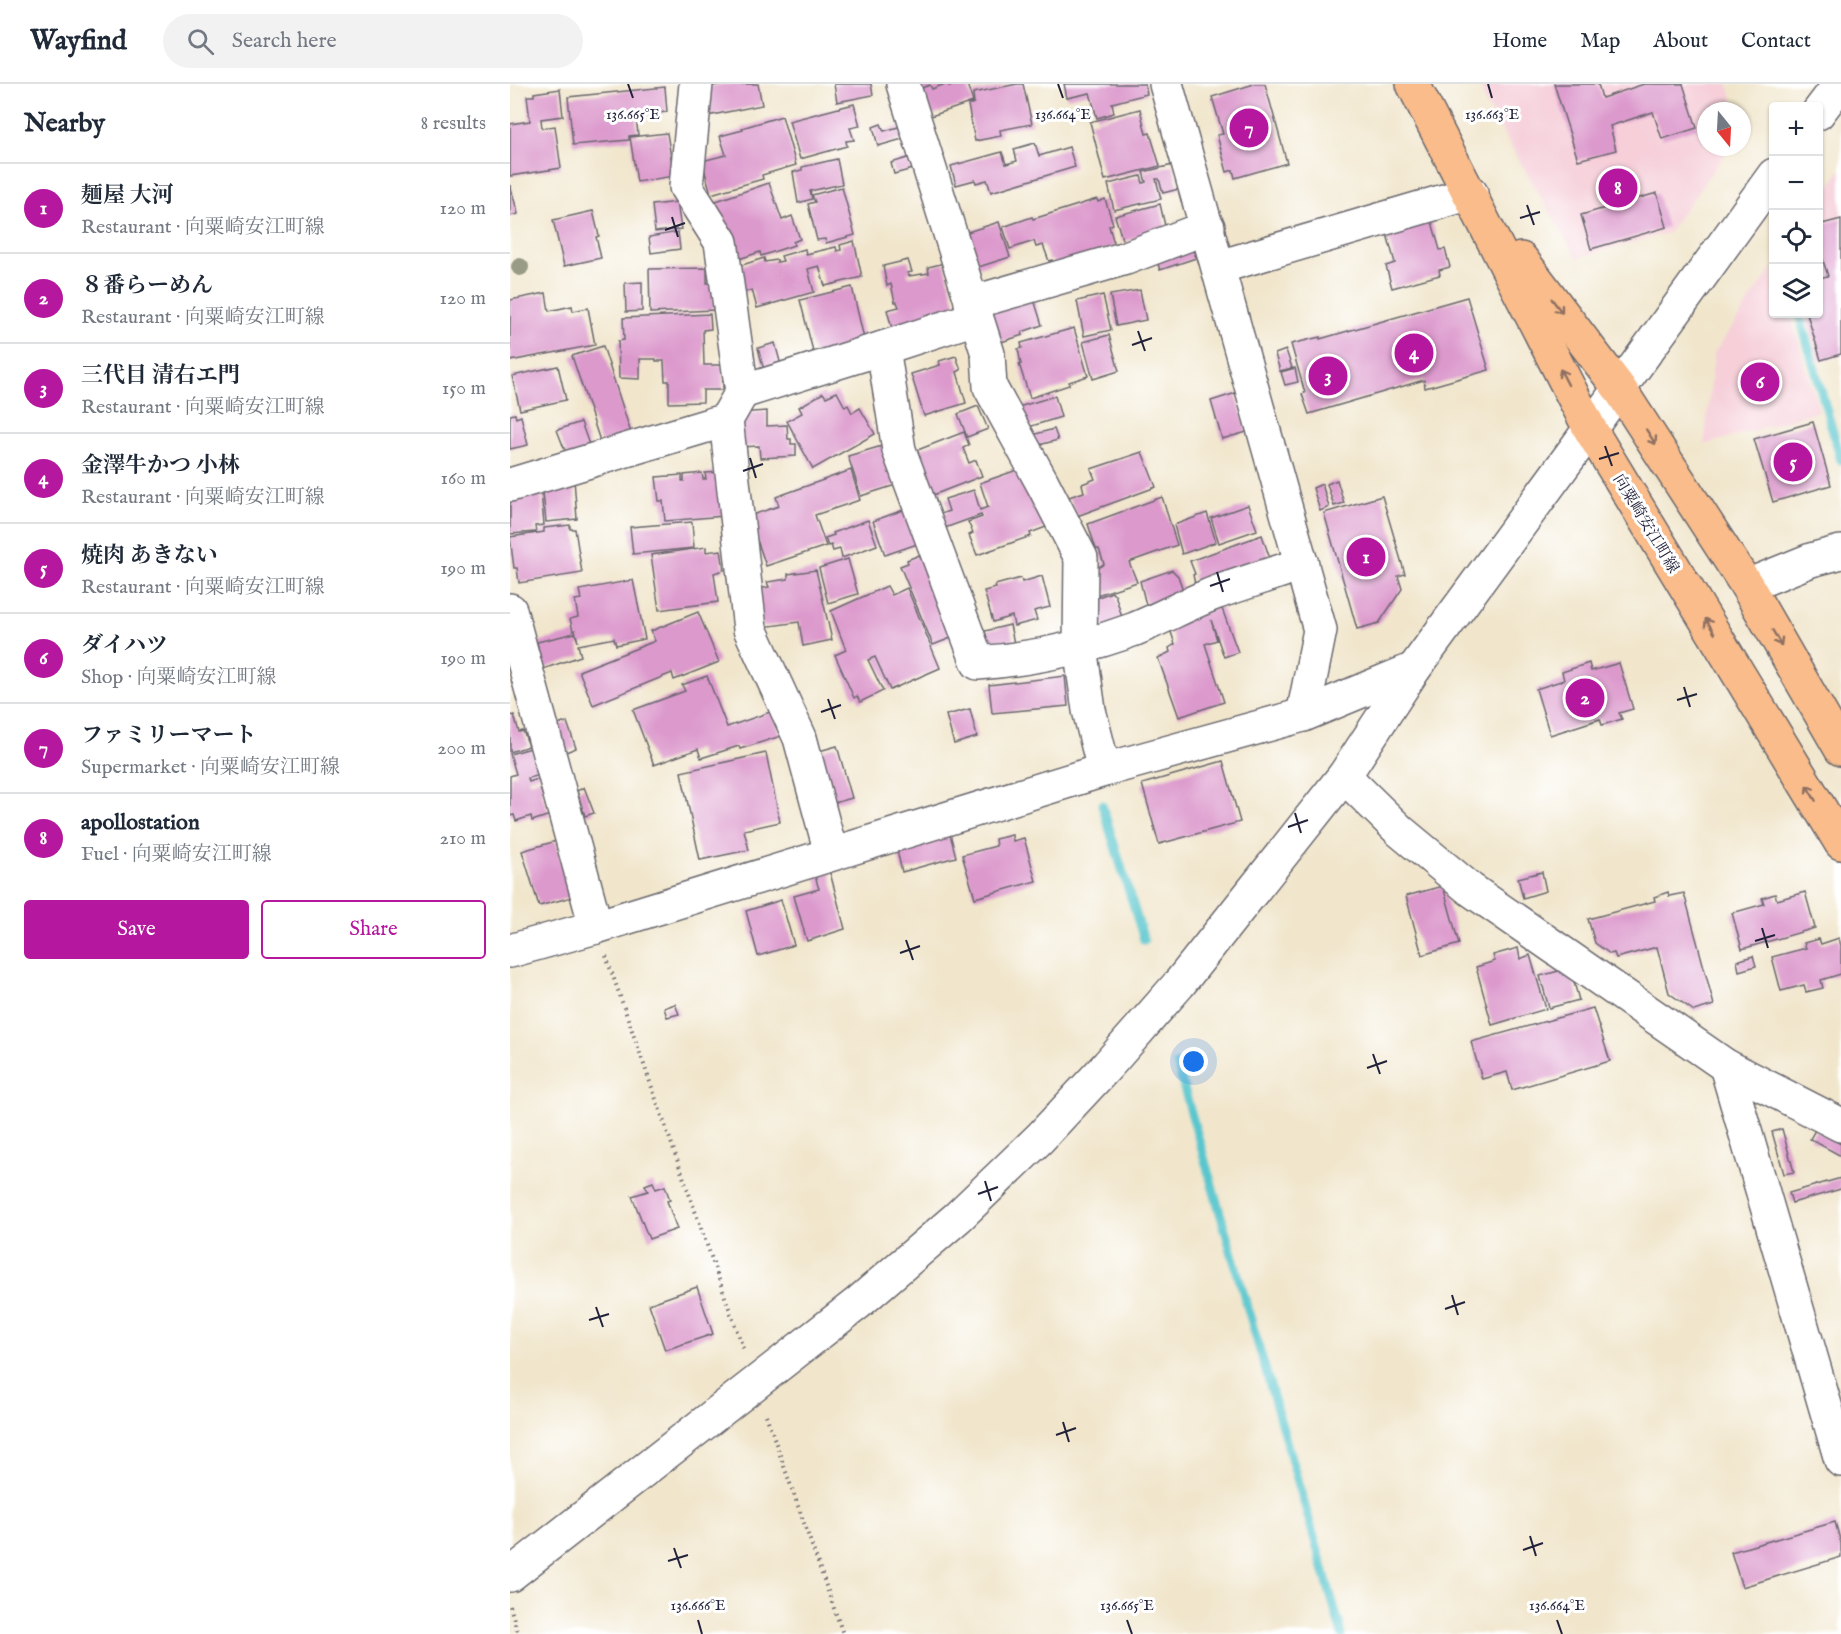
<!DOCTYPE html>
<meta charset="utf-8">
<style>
:root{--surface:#fff;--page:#f2f2f3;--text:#1f2937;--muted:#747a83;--line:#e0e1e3;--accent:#b5179e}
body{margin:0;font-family:"IM FELL English","Noto Serif JP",serif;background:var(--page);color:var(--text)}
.controls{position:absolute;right:18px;top:18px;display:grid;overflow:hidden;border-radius:6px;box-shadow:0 2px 4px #0004}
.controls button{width:54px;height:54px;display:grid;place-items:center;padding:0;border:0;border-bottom:2px solid var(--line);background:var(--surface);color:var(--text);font:30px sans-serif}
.compass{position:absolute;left:1187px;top:18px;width:54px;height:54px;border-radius:50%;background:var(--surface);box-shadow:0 2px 4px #0004;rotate:162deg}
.you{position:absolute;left:684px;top:978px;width:21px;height:21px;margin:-15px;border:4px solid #fff;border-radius:50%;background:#1a73e8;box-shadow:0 0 0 9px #1a73e833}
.badge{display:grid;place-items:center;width:39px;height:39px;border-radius:50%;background:var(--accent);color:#fff;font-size:20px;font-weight:700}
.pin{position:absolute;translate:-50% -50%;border:3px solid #fff;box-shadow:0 2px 6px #0006}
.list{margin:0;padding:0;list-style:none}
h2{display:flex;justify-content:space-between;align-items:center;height:78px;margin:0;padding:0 24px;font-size:26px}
h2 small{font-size:20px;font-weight:400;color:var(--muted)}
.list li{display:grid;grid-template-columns:39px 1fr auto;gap:18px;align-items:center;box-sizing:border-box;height:90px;padding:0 24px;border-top:2px solid var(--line)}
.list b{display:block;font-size:22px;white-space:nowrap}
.list p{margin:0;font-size:20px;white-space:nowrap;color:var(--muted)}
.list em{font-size:20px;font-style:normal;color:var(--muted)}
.actions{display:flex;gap:12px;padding:18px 24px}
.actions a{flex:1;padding:14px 0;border:2px solid var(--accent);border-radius:6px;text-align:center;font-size:21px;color:var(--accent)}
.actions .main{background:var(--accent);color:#fff}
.icon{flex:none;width:33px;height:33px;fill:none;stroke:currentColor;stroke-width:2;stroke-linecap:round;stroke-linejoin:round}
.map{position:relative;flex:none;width:1331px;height:1550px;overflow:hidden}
header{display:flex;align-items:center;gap:36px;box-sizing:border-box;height:84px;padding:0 30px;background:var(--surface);border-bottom:2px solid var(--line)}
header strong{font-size:28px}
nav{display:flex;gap:33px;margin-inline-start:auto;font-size:21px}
.search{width:420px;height:54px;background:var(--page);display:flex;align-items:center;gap:15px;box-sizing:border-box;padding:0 21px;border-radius:33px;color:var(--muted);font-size:22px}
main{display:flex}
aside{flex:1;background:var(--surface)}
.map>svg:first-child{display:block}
</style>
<header>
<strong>Wayfind</strong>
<div class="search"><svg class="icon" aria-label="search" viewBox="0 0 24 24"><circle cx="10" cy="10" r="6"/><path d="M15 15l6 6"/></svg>Search here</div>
<nav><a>Home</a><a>Map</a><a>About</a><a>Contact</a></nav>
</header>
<main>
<aside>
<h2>Nearby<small>8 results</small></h2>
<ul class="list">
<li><span class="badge">1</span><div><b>麺屋 大河</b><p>Restaurant · 向粟崎安江町線</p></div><em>120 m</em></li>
<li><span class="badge">2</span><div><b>８番らーめん</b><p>Restaurant · 向粟崎安江町線</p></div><em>120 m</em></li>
<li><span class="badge">3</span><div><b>三代目 清右エ門</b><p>Restaurant · 向粟崎安江町線</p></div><em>150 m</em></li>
<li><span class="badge">4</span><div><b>金澤牛かつ 小林</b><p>Restaurant · 向粟崎安江町線</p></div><em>160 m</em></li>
<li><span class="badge">5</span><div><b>焼肉 あきない</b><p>Restaurant · 向粟崎安江町線</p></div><em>190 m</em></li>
<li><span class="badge">6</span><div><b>ダイハツ</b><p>Shop · 向粟崎安江町線</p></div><em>190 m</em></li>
<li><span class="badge">7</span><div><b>ファミリーマート</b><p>Supermarket · 向粟崎安江町線</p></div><em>200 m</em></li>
<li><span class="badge">8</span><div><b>apollostation</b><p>Fuel · 向粟崎安江町線</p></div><em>210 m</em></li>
</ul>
<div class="actions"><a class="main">Save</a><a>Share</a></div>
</aside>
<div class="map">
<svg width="1331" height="1550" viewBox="0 0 1331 1550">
<rect width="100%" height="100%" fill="#fff"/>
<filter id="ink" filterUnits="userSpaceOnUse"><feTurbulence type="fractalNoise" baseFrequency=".0167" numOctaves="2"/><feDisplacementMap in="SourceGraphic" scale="12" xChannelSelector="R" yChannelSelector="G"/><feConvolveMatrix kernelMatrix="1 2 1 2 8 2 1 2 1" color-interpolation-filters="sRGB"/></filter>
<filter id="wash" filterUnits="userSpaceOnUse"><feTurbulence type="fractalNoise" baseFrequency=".008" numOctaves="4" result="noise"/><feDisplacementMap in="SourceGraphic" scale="24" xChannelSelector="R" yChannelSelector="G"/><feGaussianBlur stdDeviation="1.35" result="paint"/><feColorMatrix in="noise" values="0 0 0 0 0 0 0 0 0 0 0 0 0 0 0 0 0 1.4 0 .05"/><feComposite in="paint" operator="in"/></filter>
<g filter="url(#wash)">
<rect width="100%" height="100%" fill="#f1e6cc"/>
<g fill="#f6cfd9">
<path d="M970,0H1218L1226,27H1196V63H1220L1158,149L1067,174L975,18Z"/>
<path d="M1331,85V272L1309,278L1295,230H1308L1309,119Z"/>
<path d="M1263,183L1264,230H1280L1309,327L1194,361L1204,269Z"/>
</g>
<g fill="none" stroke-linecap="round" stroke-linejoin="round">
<g stroke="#58c6cd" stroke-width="9">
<path d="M1289,230L1331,376"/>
<path d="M592,721L634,856"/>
<path d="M667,980L832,1550"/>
</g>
</g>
<g id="blocks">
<g fill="#dc99cc">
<path d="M213,0H248L252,21L197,32L192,4Z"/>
<path d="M324,0H361L363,11L327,18Z"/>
<path d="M435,0H439V2L457,0L463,18L418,33L409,5L420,1L422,5Z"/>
<path d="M507,0H513L522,40L490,46L491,52L465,57L458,21L464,19L463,9Z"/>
<path d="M554,0H635L637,10L602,19L604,29L587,34L580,9L557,14Z"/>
<path d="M744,0H755L777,79L725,94L723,86L717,88L707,51L713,50L702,13Z"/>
<path d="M1044,0H1088L1092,14L1134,0H1173L1187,44L1152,55L1143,28L1100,42L1106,66L1068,76Z"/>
<path d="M155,3L157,28L126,31L128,51L119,52V56L63,61L58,13Z"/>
<path d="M50,5L53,32L31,35L32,44L45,42L51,84L0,92V40L20,37L17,12H24V9Z"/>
<path d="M344,20L350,42L340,44L344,56L336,57L337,62L290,75L279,37Z"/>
<path d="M630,25L636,50L640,49L650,82L595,96L580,38Z"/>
<path d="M272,32L286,81L252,91L253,95L201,110L192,77L216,71L210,52L233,46L232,44Z"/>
<path d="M371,40L374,47L392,42L396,54L368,62L363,43Z"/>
<path d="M157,49L164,92L127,98L120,53Z"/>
<path d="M525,59L529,72L559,63L565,83L481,108L477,96L466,99L465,96L446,101L441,82L492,68L496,80L507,77L504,65Z"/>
<path d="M401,73L403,85L384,90L381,79Z"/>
<path d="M327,75L332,100L300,107L302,115L288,119L283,88L292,86V83Z"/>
<path d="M663,81L669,105L653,109L649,95H646L651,115L604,126L598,100L631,92L633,99L636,98L633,88Z"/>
<path d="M259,99L272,136L282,132L290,155L283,158L284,161L251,172L250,168L226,176L206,117Z"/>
<path d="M0,101L8,130L0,132Z"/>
<path d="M332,103L345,151L316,159L315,155L307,156L298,120L305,118L302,111Z"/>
<path d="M1147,109L1157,143L1081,165L1071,131Z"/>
<path d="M587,115L588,118L595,115L603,140L599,142L605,163L545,184L542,176L539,177L533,161L526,163L524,157L500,165L493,143L522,133L523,135Z"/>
<path d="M167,118L171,145L145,148L142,121Z"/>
<path d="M650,120L656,146L613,158L605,132Z"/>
<path d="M83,127L89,152L86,153L91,174L54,182L43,136Z"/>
<path d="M1331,135V270L1311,276L1297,230H1308V194L1318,192L1308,161V141Z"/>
<path d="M489,138L500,173L459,186L448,151Z"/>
<path d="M922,138L930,166L935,165L940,183L929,186L930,191L882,204L876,182L885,179L877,150Z"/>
<path d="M168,148L170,165L141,169L139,153Z"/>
<path d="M344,157L352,193L315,202L309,182L298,185L304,208L247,224L242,206L232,209L226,183L254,174L255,178L267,176V178L273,177L271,172L295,165L296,170L326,163L327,167L331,166L330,161Z"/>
<path d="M682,160L686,174L650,186L645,171Z"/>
<path d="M398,176L402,188L397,189L399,192L419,189L418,183L435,179L447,229L383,248L377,226L389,223L387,218H385L381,200L377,202L373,182Z"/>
<path d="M197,184V199H204V226L140,229L139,185Z"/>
<path d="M132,198V227L116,228L115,199Z"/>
<path d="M342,203L355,259L304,271L290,216Z"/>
<path d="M630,206L636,236L606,242L600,211Z"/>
<path d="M36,209L39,227L62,222L63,227L78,224L85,261L0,277V216Z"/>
<path d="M522,209L532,241L512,248L513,251L488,259L477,224Z"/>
<path d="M593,211L601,246L574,252L567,217Z"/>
<path d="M957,213L979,286L915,304L914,296L799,330L792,310L795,309L781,260L810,253V255Z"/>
<path d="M200,230L201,245L193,246L194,281H213V306H193V318L159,319V297H155L154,277H146V275H130V295L109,294L108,257L114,256L113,234Z"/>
<path d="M564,244L578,292L559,298V301L520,314L509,280H511L508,265L512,264L511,259Z"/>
<path d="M599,251L609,287L583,295L573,258Z"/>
<path d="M265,259L272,285L255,290L248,264Z"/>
<path d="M93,262L122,352L92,363L62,272Z"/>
<path d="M776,266L782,284L770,287L765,270Z"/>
<path d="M446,272L451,286L447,288L456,319L414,332L401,290L430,281L429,277Z"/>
<path d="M48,282L56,316L10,326L2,292Z"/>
<path d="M785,284L788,298L775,301L771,288Z"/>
<path d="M327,308L335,323L338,321L342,329L350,324L365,350L303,385L277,337L292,329L289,323L313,309L316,313Z"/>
<path d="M726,309L737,348L712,355L701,317Z"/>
<path d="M545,312L551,333L512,345L505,324Z"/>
<path d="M468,322L478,345L457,353L448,330Z"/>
<path d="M257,327V342L277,341L278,355H281V360H286V372L250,374L249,362L229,363L227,329Z"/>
<path d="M5,330L6,334L11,332L18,361L0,365V331Z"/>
<path d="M71,338L82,369L59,377L47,346Z"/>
<path d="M1303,338L1321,401L1263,418L1244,355Z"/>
<path d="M544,345L548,356L525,362L522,351Z"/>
<path d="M454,348L459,361L453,364L459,379L466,376L472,392L418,413L400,369Z"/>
<path d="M382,359L395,398L351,412L338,372Z"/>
<path d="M632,368L646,403L567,432L559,413L574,408L572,400L585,395L581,385Z"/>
<path d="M510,385L523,409L536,443L520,449L521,452L467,471L459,451L463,449L458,438L472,433L471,431L429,446L425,432L439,427L435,415L464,406L470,426L478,423L470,399Z"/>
<path d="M341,386L350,416L305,431L316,462L256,482L239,432L269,422L266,413Z"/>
<path d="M210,388L214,432L155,437L153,417H149L146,393L172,391V397H174V391L192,389L193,395H196L195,389Z"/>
<path d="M64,395L67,435L36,438L32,398Z"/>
<path d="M827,396L834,419L824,422L817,400Z"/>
<path d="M812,400L819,423L810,427L803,404Z"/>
<path d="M31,407L34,441L25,442L26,448L0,450V411Z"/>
<path d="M872,412L895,490L888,492L892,505L869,539L847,545L814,429Z"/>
<path d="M652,413L667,461L619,478L627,498L581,513V488L594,480L589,465H586L578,440Z"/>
<path d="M407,421L419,456L375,471L363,437Z"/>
<path d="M738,421L747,446L709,459L701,434Z"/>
<path d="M697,429L706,458L672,470L664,441Z"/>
<path d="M358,436L367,461L332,474L330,465L323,467L321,461L318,462L315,454L324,451L323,449Z"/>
<path d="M182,438L184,464L123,470L120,443Z"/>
<path d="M60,441V445H65L72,489L9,499L7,484H4L0,453L34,448V444Z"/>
<path d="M752,451L761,478L685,500L683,491L685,490L680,477Z"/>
<path d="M196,463V468L211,466L214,486L204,489L208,518L149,526L141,471Z"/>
<path d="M412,470L446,552L423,561L390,482L398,479L397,476Z"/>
<path d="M338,475L348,510L318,519L309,484Z"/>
<path d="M306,486L322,556L293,562L289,538L253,543L245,506L259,503L257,498L278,495V490Z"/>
<path d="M662,486L668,492L674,509L636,521L630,497Z"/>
<path d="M532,492L540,523L524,527L527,536L504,542L502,532L483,538L474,507L486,504L485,501L511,494L512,498Z"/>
<path d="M123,496L135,555L106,561L104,554L68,561L71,572L33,585L27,558L65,549L68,558L65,546L63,547L60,535L68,533L65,516L71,515L69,506Z"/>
<path d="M377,502L382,511L397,504L430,584L380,606L365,573L358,576L373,607L350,618L347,612L344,614L325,571L336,566L321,527Z"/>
<path d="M602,508L603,510H605L613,537L585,547L580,516Z"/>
<path d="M711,522L728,568L714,573L701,536L707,556L695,560L714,618L669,633L648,574L660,568L659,564L665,560L658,539Z"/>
<path d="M188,528L209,578L164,596L162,589L83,621L69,587L145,557L141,547Z"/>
<path d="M500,541L505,564L481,571L475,547Z"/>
<path d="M1079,579L1081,587L1109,579L1123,625L1109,629L1112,635L1092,641L1090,635L1040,651L1026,605L1054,596L1052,588Z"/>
<path d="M197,592L217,643L263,627L271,652L230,665L229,662L191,674L188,665L144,681L123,626L175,607L172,601Z"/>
<path d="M555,592L558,622L482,629L479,601Z"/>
<path d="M460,625L467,653L444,660L436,631Z"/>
<path d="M4,631L9,648L13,647L19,662L0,668V632Z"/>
<path d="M57,638L66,664L56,668L46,641Z"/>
<path d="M327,662L342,714L317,721L302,669Z"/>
<path d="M21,664L30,691L18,694L19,698L31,694L35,706L31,707L40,731L22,737L21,732L6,737L4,731L0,732V692L6,690L0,670Z"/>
<path d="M256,669L270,738L234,746L239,766L190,776L171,688Z"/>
<path d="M713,677L730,738L649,760L632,700Z"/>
<path d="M74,703L84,729L75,732L67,707Z"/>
<path d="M439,746L446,773L392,788L386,762Z"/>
<path d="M502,751L503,757L514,754L526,797L465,814L452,771L486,762L485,755Z"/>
<path d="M46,757L62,813L29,822L12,767Z"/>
<path d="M318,781L335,845L297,857L284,812L309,805L303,786Z"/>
<path d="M1032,788L1036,807L1013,814L1008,794Z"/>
<path d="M933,802L949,860L912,871L896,812Z"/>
<path d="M1158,808L1159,812L1174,809L1204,921L1184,927L1159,909L1147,863L1106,874L1104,869L1100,870L1085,859L1078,835L1145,817L1144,813Z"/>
<path d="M1295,808L1305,844L1232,865L1222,829L1254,820L1252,814L1265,810L1267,816Z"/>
<path d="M271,816L284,861L248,872L236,827Z"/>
<path d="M1329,854L1331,862V890L1311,896L1313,904L1296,908L1294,901L1271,907L1262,873L1296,864L1294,859L1309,855L1311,860Z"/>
<path d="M1008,864L1010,875L1020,871L1036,925L982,941L966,883L985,877L983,871Z"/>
<path d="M1243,872L1246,882L1229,887L1227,877Z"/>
<path d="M1060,884L1069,916L1039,924L1030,892Z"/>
<path d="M165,920L169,930L157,933L154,924Z"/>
<path d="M1083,924L1100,977L1002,1006L997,988L972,995L961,958Z"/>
<path d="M1272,1045L1284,1088L1274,1090L1262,1048Z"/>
<path d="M1305,1046L1331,1060V1072L1300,1055Z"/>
<path d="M1331,1094V1105L1282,1119L1279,1109Z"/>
<path d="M143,1098L146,1105L155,1102L160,1116L157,1117L167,1145L139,1155L122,1112L138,1107L135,1101Z"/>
<path d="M187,1203L203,1250L155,1266L139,1220Z"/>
<path d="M1325,1438L1331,1459V1473L1232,1503L1221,1468Z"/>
</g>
</g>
</g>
<g filter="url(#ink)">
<use href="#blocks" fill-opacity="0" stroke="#6a676e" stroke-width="1.5"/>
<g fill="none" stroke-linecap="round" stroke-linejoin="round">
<g stroke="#6a676e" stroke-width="36">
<g id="minor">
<path d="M186,0L176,103L211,158L232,308L216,336L240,545L290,654L321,769"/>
<path d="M393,0L478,270L480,303L533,400L571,474L570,563L579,626L594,686"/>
<path d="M656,0L810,546L793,631"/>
<path d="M1308,29L1330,0"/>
<path d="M709,183L961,109"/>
<path d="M461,219L616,174L698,143"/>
<path d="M373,264L389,366L468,579C522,575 574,564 625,545C652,534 677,520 705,509C733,499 763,490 792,480"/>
<path d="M232,308L373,264L465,234"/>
<path d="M0,401L216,336"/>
<path d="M1237,502L1301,476L1331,468"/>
<path d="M0,526L86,843"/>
<path d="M834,692L890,747L960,805L1216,982L1331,1041"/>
<path d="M0,867L86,843L594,686L793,631L904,585"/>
<path d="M1216,982L1331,1376"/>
<path d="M0,1491L348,1219L448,1133L530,1054L598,981L669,900L834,692L904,585L1080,345L1264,91"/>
</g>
</g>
<g stroke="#6a676e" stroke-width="36">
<g id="major">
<path d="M903,0L1080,345L1331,759"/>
<path d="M1011,175L1109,304L1237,502L1331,665"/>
</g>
</g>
<g stroke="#6a676e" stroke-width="4" stroke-dasharray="1.5 4.5" stroke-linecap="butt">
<path d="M96,872L234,1267"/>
<path d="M256,1331L333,1550"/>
<path d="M0,1522L8,1550"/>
</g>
<use href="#minor" stroke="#fff" stroke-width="33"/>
<use href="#major" stroke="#f9bc8a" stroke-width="33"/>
</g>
<circle fill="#9a9b87" cx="10" cy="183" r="9"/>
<defs><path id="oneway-shaft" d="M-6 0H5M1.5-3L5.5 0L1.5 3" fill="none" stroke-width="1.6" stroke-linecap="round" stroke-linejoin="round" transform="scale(1.5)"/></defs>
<g stroke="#8e6f62">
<use href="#oneway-shaft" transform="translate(1047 222) rotate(53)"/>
<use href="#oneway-shaft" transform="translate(1054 293) rotate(-117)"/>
<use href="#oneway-shaft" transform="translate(1141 353) rotate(57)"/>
<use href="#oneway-shaft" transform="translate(1200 542) rotate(-121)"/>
<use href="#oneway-shaft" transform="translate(1267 554) rotate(60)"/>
<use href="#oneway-shaft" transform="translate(1301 709) rotate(-121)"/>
</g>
</g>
<path fill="none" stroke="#22223b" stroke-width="2" d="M118,0L123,14M548,0L553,14M978,0L982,14M1017,121L1024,141M162,133L168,153M1010,134L1030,128M155,146L175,139M628,247L635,267M622,261L642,254M1095,362L1102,382M240,374L246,394M1089,375L1109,369M233,387L253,380M707,488L713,508M700,502L720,495M1174,603L1180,623M318,615L325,635M1167,616L1187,610M311,628L331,621M785,729L791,749M778,743L798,736M1252,844L1258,864M396,856L403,876M1245,857L1265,851M390,869L410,862M863,970L870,990M857,984L877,977M475,1097L481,1117M468,1110L488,1103M942,1211L948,1231M86,1223L93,1243M935,1225L955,1218M79,1236L99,1230M553,1338L559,1358M546,1351L566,1344M1020,1452L1026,1472M164,1464L171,1484M1013,1466L1033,1459M158,1477L178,1471M188,1536L192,1550M617,1536L622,1550M1047,1536L1052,1550"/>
<g text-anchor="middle" stroke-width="6" stroke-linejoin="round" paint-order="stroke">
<g font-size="16" fill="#22223b" stroke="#fff">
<text transform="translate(1137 439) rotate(59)" y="6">向粟崎安江町線</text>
</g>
</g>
<g font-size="15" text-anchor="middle" fill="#22223b" stroke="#fff" stroke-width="6" stroke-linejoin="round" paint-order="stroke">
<text x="123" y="35">136.665°E</text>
<text x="553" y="35">136.664°E</text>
<text x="982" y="35">136.663°E</text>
<text x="188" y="1526">136.666°E</text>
<text x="617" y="1526">136.665°E</text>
<text x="1047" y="1526">136.664°E</text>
</g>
</svg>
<div class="controls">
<button>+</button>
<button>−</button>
<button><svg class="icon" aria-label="locate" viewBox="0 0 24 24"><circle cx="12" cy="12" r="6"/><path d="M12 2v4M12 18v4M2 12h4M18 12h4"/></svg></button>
<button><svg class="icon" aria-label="layers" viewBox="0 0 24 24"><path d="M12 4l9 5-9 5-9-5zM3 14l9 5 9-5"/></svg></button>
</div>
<svg class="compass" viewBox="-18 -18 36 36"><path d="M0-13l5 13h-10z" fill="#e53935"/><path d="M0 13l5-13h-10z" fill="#747a83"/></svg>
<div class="you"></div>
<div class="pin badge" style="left:856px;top:473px">1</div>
<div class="pin badge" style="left:1075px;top:614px">2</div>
<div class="pin badge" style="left:818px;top:292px">3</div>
<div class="pin badge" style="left:904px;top:269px">4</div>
<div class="pin badge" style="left:1283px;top:378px">5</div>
<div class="pin badge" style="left:1250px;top:298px">6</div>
<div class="pin badge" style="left:739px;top:44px">7</div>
<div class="pin badge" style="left:1108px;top:104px">8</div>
</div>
</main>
